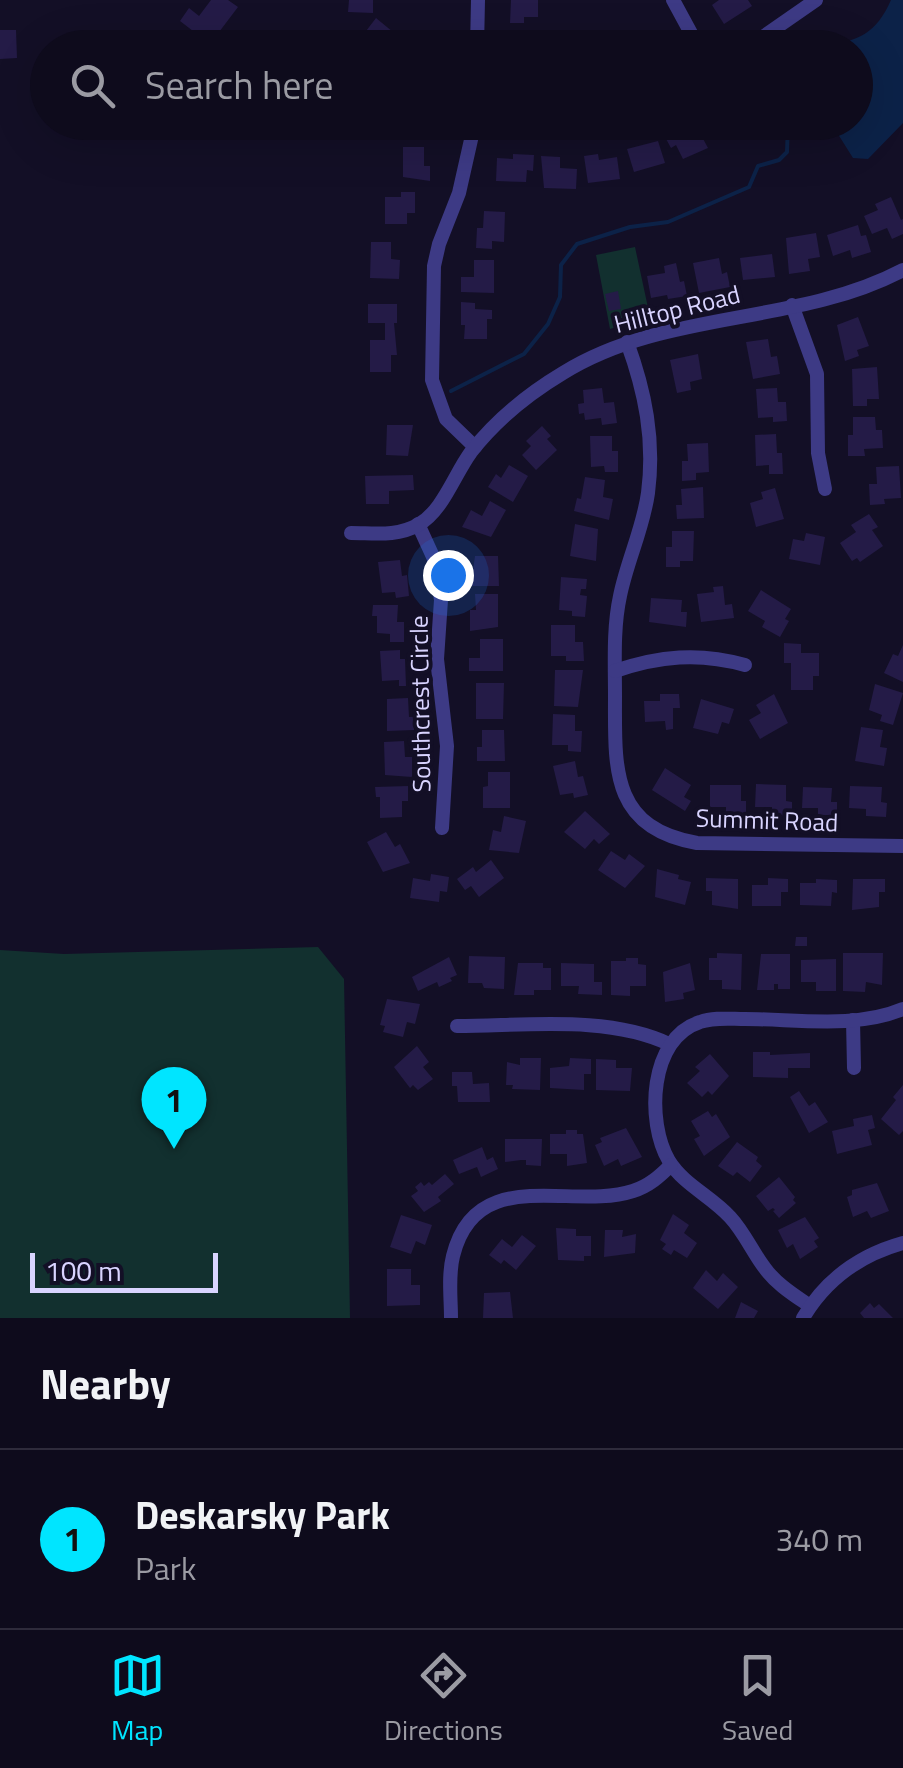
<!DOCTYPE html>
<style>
:root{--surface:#0e0b1c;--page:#171425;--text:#f1f3f6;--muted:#9b9ba3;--line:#2e2b3b;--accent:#00e5ff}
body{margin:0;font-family:"Titillium Web",sans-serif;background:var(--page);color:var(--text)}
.scale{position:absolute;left:30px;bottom:25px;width:188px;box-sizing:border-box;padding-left:10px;border:5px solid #d9d4ff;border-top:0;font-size:28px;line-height:35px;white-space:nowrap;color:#d9d4ff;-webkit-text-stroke:8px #130f26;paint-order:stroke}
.you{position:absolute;left:448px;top:575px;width:35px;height:35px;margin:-25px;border:8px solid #fff;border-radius:50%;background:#1a73e8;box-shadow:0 0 0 15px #1a73e833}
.badge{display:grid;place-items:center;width:65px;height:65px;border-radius:50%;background:var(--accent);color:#111;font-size:32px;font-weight:700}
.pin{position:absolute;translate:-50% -82px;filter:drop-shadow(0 2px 5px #0008)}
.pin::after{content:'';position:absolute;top:52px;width:35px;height:30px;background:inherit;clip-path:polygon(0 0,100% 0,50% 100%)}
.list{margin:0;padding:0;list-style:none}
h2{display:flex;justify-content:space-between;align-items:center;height:130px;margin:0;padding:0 40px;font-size:42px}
h2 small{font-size:32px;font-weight:400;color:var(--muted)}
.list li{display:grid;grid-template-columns:65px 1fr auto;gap:30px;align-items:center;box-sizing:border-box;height:180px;padding:0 40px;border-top:2px solid var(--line)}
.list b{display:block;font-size:38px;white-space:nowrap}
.list p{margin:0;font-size:32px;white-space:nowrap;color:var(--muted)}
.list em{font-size:32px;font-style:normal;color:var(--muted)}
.icon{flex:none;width:55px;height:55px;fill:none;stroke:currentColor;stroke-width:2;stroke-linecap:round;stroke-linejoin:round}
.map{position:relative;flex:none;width:903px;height:1318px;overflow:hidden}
.search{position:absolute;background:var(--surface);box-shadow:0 10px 40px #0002;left:30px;right:30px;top:30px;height:110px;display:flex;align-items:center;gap:25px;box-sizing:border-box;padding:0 35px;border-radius:55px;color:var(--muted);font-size:38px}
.sheet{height:310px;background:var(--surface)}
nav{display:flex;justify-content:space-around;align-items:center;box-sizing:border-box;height:140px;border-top:2px solid var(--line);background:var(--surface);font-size:28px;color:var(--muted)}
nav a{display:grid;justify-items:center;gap:5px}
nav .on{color:var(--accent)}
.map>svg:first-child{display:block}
</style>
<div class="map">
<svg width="903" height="1318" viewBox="0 0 903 1318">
<rect width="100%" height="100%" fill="#130f26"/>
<g fill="#12302f">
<path d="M635,247L650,317L610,329L596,255Z"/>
<path d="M318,947L344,979L350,1318H0V950L64,954Z"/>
</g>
<path fill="#0c2248" d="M891,0H903V123L868,159L853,158L831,123L856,122V48L824,47C859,40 876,34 891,0Z"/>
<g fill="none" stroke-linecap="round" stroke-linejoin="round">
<path stroke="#0c2248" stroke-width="4" d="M451,391L524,354L548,324L560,297L561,265L577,244L630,227L668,222L749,187L758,166L779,160L787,152L788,122"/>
</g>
<g fill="#241b47">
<path d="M211,0H228L238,7L210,44L180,21L189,8L199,16Z"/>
<path d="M349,0H373V13L348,12Z"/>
<path d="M538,0V17H524V23H510L511,0Z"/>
<path d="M719,0H748L752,6L724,24L712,5Z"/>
<path d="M376,18L393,32L386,41L394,48H362L368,39L363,35Z"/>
<path d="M0,30H16L17,58L0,59Z"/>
<path d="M655,36L660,48H637L647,43L645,40Z"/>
<path d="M433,40V48H412V41Z"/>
<path d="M694,122L708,148L683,159L676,145L671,148L665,137Z"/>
<path d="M708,122H738L731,127L734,132L727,136L725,133L721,135L715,125L711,127Z"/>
<path d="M658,141L665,163L634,172L627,149Z"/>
<path d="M403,147H424V166H430V181L403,177Z"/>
<path d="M513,154L534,155L533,171L527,170L526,182L496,181L497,158L513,159Z"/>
<path d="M598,154L599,160L617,157L620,179L588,183L584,156Z"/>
<path d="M541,156L560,157V168L577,169L576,189L544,188Z"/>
<path d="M401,192H415V213H407V224H385V197H401Z"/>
<path d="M891,197L901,220L903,219V234L892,239L887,228L872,234L864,216L878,210L875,204Z"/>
<path d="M484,211L505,212L504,242L492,241V249L476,248L477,228H483Z"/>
<path d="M858,225L861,236L866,235L871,252L852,258L850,250L833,256L827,235Z"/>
<path d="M816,233L820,257L808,259L810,271L789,274L786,238Z"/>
<path d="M371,242H391V259L400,260L399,279L370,278Z"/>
<path d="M772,254L775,277L743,280L740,258Z"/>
<path d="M719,258L722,274L727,272L730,287L699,293L693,263Z"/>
<path d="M474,260H494V293L461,292V277H474Z"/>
<path d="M676,263L680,282L684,281L687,296L668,299L667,295L651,298L647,276L665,273L664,266Z"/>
<path d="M618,291L621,309L609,311L605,294Z"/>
<path d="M461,302L475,303V309L492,310V319H487V339H464L465,325H461Z"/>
<path d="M368,304H397V323H394L397,355H391V372H370V340H385V323H368Z"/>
<path d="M858,317L869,346L857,350L859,356L845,361L837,325Z"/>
<path d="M768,339L771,357L777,356L780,374L753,379L746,342Z"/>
<path d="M698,354L702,379L690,382L691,390L677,393L670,360Z"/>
<path d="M877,367L879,399H867V406H853L852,369Z"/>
<path d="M602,388L604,403L614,402L617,423L602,425L601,418L585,420L584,413L579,414L578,404L584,403L583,390Z"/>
<path d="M777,388L778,402H786L787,421L773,422V417L758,418L756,389Z"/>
<path d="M853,417H875L876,430H882L883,448L864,449L865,456H848V435H853Z"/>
<path d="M387,425H413L408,456L386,455Z"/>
<path d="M542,426L551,436L547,439L557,450L536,470L522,455L531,446L526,441Z"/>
<path d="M776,434L777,453H782L783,474H769V465L756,466L755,435Z"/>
<path d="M590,436H612V451H618V472H605L604,466L591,467Z"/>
<path d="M708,443L709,472L696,473V480L682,481V461H688L687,444Z"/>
<path d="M509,465L528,476L513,502L488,487L496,474L501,478Z"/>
<path d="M899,466L901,498L884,499L885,504L870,505L869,484H877L876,467Z"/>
<path d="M413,475L414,490L389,491V504H366L365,476Z"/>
<path d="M585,477L605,480L603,497L613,499L609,520L574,511L577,498L581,499Z"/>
<path d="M703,487L704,518L677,519L676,505H682L681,489Z"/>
<path d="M775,488L784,519L756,527L750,503L763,499L761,492Z"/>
<path d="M490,501L506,510L491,537L462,527L471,510L482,516Z"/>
<path d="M869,514L878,527L872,530L883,546L860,562L857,558L852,561L840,543L856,532L851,525Z"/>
<path d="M575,524L598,529L596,561L570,556Z"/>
<path d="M672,531H694L693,561H680V567H666V547H672Z"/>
<path d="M806,533L825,537L820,565L789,559L793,539L804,541Z"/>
<path d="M475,556H498L499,586H471Z"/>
<path d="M400,560L402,576L407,575L409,596L396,598L395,592L382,593L378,562Z"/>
<path d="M561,577L587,579L586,589H581L580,595L587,596L585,617L572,616V611L559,610Z"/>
<path d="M723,586L725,605L732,604L734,618L701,622L697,594L714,592L713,587Z"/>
<path d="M761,590L791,609L785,619L789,621L780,637L762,627L765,621L748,611Z"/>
<path d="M475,594H498V627L470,631V610H476Z"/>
<path d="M651,598L682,600L681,612H687L686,627L649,622Z"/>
<path d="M373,605H398L397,622H404V642H390V634L377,633V616H372Z"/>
<path d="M551,625H575V642H583L584,661H566V656H551Z"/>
<path d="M480,639H503V671H469V658H480Z"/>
<path d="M784,643L801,644V653H819V676H813V690H791V663H784Z"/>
<path d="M903,645V682L884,673L893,654L898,656Z"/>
<path d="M400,650V659H405L406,686H399V680L382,681L380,651Z"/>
<path d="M555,670H583L578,707L554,706Z"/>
<path d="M476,683H504L503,719H476Z"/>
<path d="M875,684L903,693L893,725L880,721L882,715L869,710Z"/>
<path d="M660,694H679L680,708H673V729L666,730L665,721L645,722L644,701H660Z"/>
<path d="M774,694L788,723L760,739L749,720L761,713L756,705Z"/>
<path d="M408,698L409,717H414V730L387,731V699Z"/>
<path d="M701,699L734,709L729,724L722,722L718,734L693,728Z"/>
<path d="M553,714L575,715V731H582L581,752L568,751V745H552Z"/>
<path d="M861,727L883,730L880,747L887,748L884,766L855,761Z"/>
<path d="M482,730H504L505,761H477V747H482Z"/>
<path d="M404,741L405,757H412V777L385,775L384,742Z"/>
<path d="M575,761L578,777L583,776L588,795L574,798L573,793L560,795L553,766Z"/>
<path d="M665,768L691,785L684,797L691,801L685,811L652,790Z"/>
<path d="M488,772H510V808H483V787L488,786Z"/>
<path d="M756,784L786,785V801L792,802V816L772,815V807H755Z"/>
<path d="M710,785H741V801H746V815H726V807H710Z"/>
<path d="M408,786V801H402V817L380,818V797H376L375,787Z"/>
<path d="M850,786L882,787L881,802L887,803L886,817L866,816V809L849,808Z"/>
<path d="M803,787L832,788L831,802H837V815H818V808H802Z"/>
<path d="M585,811L610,834L599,844L594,839L585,849L564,832Z"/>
<path d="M504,816L526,821L519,853L489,850L493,830L501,832Z"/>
<path d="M386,832L395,847L400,844L410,863L383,872L367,842Z"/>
<path d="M611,851L625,860L629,854L645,866L625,888L598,870Z"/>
<path d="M491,860L504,878L479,897L471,886L465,890L457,879L473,867L476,872Z"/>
<path d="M657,869L679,875L678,879L691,882L685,905L655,897Z"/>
<path d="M431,874L449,877L447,892L440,891L439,902L410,898L413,878L430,881Z"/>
<path d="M706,878L738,879V909L712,905V891H706Z"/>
<path d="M768,878L788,879V892H781V906H752V885H768Z"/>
<path d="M816,879L837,880V893L832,892L831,906L800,905V883H816Z"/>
<path d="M853,879H885V892H879V907L852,910Z"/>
<path d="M796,937H807V946H795Z"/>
<path d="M717,953L742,954L741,990L722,989V980H709V958H717Z"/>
<path d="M843,953H883L882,985L866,982L865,992L843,991Z"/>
<path d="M761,954H790V989H778V984H774V990H757Z"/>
<path d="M469,956L505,957L504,989L484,988L482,983H468Z"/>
<path d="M449,957L457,975L450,978L452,981L439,987L437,982L418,991L412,977Z"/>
<path d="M626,958H638V964L646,965V986H630V996L611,995V961H626Z"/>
<path d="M836,959V991H816V982H801V960Z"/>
<path d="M518,963H543V968H551V990H534V995H514Z"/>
<path d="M561,963L594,964V982H602V995L578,994L579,986H561Z"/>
<path d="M690,963L695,990L683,993L684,999L665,1002L663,972Z"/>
<path d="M387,999L420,1004L415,1024L407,1022L403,1037L383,1032L385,1026L380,1025Z"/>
<path d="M417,1046L429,1062L423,1067L433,1079L418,1090L413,1085L410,1088L394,1067Z"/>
<path d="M753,1052H770V1055L810,1053V1068H788V1078L753,1077Z"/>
<path d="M710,1054L729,1076L712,1095L708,1091L702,1097L687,1083L700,1071L695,1067Z"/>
<path d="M520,1058H541L540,1090L512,1089L513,1085H506L507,1062L520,1065Z"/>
<path d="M570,1058L591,1059V1074H584V1090L550,1088V1068L569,1066Z"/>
<path d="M596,1059L616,1060V1068H632L630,1091L596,1090Z"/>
<path d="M452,1072H472L473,1084L489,1083L490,1102H458L457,1086H452Z"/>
<path d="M903,1085V1131L899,1135L881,1119L896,1100L893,1097Z"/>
<path d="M799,1091L809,1106L815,1102L828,1122L809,1133L790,1097Z"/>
<path d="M708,1111L712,1117L716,1114L730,1137L704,1156L694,1139L700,1136L691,1121Z"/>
<path d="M872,1115L875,1128L868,1130L872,1145L837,1154L832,1131L854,1126L853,1119Z"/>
<path d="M626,1128L642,1157L621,1166L618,1159L604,1166L595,1145L602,1142L600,1138Z"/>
<path d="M566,1130H577V1134H583L587,1163L567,1166V1154H550V1134H566Z"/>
<path d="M505,1139H542L541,1166L526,1165V1160H521L505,1162Z"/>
<path d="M737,1142L758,1157L756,1161L762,1166L750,1182L737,1172L733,1176L718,1166Z"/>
<path d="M482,1147L487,1160L493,1157L498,1169L481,1177L477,1167L459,1174L453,1160Z"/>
<path d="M445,1174L454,1184L438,1197L441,1201L424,1212L411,1196L418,1191L415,1187L421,1182L424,1186L429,1182L432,1185Z"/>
<path d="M779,1177L795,1197L793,1200L796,1203L779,1218L773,1211L775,1210L773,1208L768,1211L756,1196Z"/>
<path d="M877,1183L889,1211L871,1218L867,1211L853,1217L847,1197L852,1195V1190Z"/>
<path d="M673,1214L689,1225L684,1233L697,1243L687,1258L674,1250L671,1255L662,1249L666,1244L660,1240Z"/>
<path d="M401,1215L432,1225L425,1245L416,1241L411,1254L390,1247Z"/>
<path d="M805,1217L819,1238L814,1241L818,1247L800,1259L793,1244L787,1248L778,1230Z"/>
<path d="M556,1228L576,1229V1236H591V1256H584V1261L558,1260Z"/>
<path d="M605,1230H623L622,1237L636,1234L635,1253L604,1257Z"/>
<path d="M522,1235L536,1246L516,1270L504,1260L501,1264L489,1255L502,1239L512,1247Z"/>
<path d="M387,1269H411V1285H420V1305L387,1306Z"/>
<path d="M706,1270L717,1281L723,1273L738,1287L718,1309L693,1288Z"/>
<path d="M510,1292L513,1318H483L484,1293Z"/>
<path d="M741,1302L758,1311L754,1318H735Z"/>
<path d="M870,1303L874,1308L879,1304L893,1318H864L860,1313Z"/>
</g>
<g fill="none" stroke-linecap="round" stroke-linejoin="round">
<g stroke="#3d3a85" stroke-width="14">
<path d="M673,0L699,48"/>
<path d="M477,48L478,0"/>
<path d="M747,48L816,0"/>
<path d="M489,122L557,127L605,122"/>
<path d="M792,305L817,374L818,453L825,489"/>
<path d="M627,342C645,391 655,440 648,493C643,529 627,561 620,596C613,628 615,663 615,696C615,767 610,828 697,843L903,846"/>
<path d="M475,447L446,419L432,380L434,266L439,244L459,193L475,122"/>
<path d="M418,524L435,561L441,600L437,659L447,746L442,828"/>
<path d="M351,533C374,533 396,537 418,525C443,511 454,475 471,452C496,420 528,394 563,373C666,309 797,326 903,270"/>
<path d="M615,671C659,656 699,652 745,665"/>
<path d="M853,1020L854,1068"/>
<path d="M457,1026C525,1026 608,1015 669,1044"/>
<path d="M810,1306C794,1295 776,1284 764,1267C752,1251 744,1232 730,1217C711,1196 684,1185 669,1161C646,1122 649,1038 700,1022C714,1017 730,1019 745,1019C796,1019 856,1029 903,1009"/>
<path d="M451,1318C451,1298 448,1276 453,1256C476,1163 572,1211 633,1191C649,1186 660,1176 671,1165"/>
<path d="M803,1318C826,1279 860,1255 903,1243"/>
</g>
</g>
<g text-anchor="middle" stroke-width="8" stroke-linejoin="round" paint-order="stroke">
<g font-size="25" fill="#d9d4ff" stroke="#130f26">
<text transform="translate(677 309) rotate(-14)" y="9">Hilltop Road</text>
<text transform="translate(420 704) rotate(-91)" y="9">Southcrest Circle</text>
<text transform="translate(767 820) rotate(2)" y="9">Summit Road</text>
</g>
</g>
</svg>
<div class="scale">100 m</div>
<div class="you"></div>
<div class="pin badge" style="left:174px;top:1149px">1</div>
<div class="search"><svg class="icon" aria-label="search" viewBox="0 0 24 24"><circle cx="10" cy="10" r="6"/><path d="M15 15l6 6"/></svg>Search here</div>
</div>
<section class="sheet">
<h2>Nearby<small></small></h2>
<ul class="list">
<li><span class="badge">1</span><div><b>Deskarsky Park</b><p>Park</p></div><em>340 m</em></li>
</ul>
</section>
<nav>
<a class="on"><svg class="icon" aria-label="map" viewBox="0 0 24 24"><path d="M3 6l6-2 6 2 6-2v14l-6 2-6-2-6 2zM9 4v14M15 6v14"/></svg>Map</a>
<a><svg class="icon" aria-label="directions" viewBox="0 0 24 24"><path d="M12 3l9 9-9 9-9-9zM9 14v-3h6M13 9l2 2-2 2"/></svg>Directions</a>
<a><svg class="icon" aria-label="saved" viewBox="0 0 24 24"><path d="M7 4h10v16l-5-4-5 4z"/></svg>Saved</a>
</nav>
